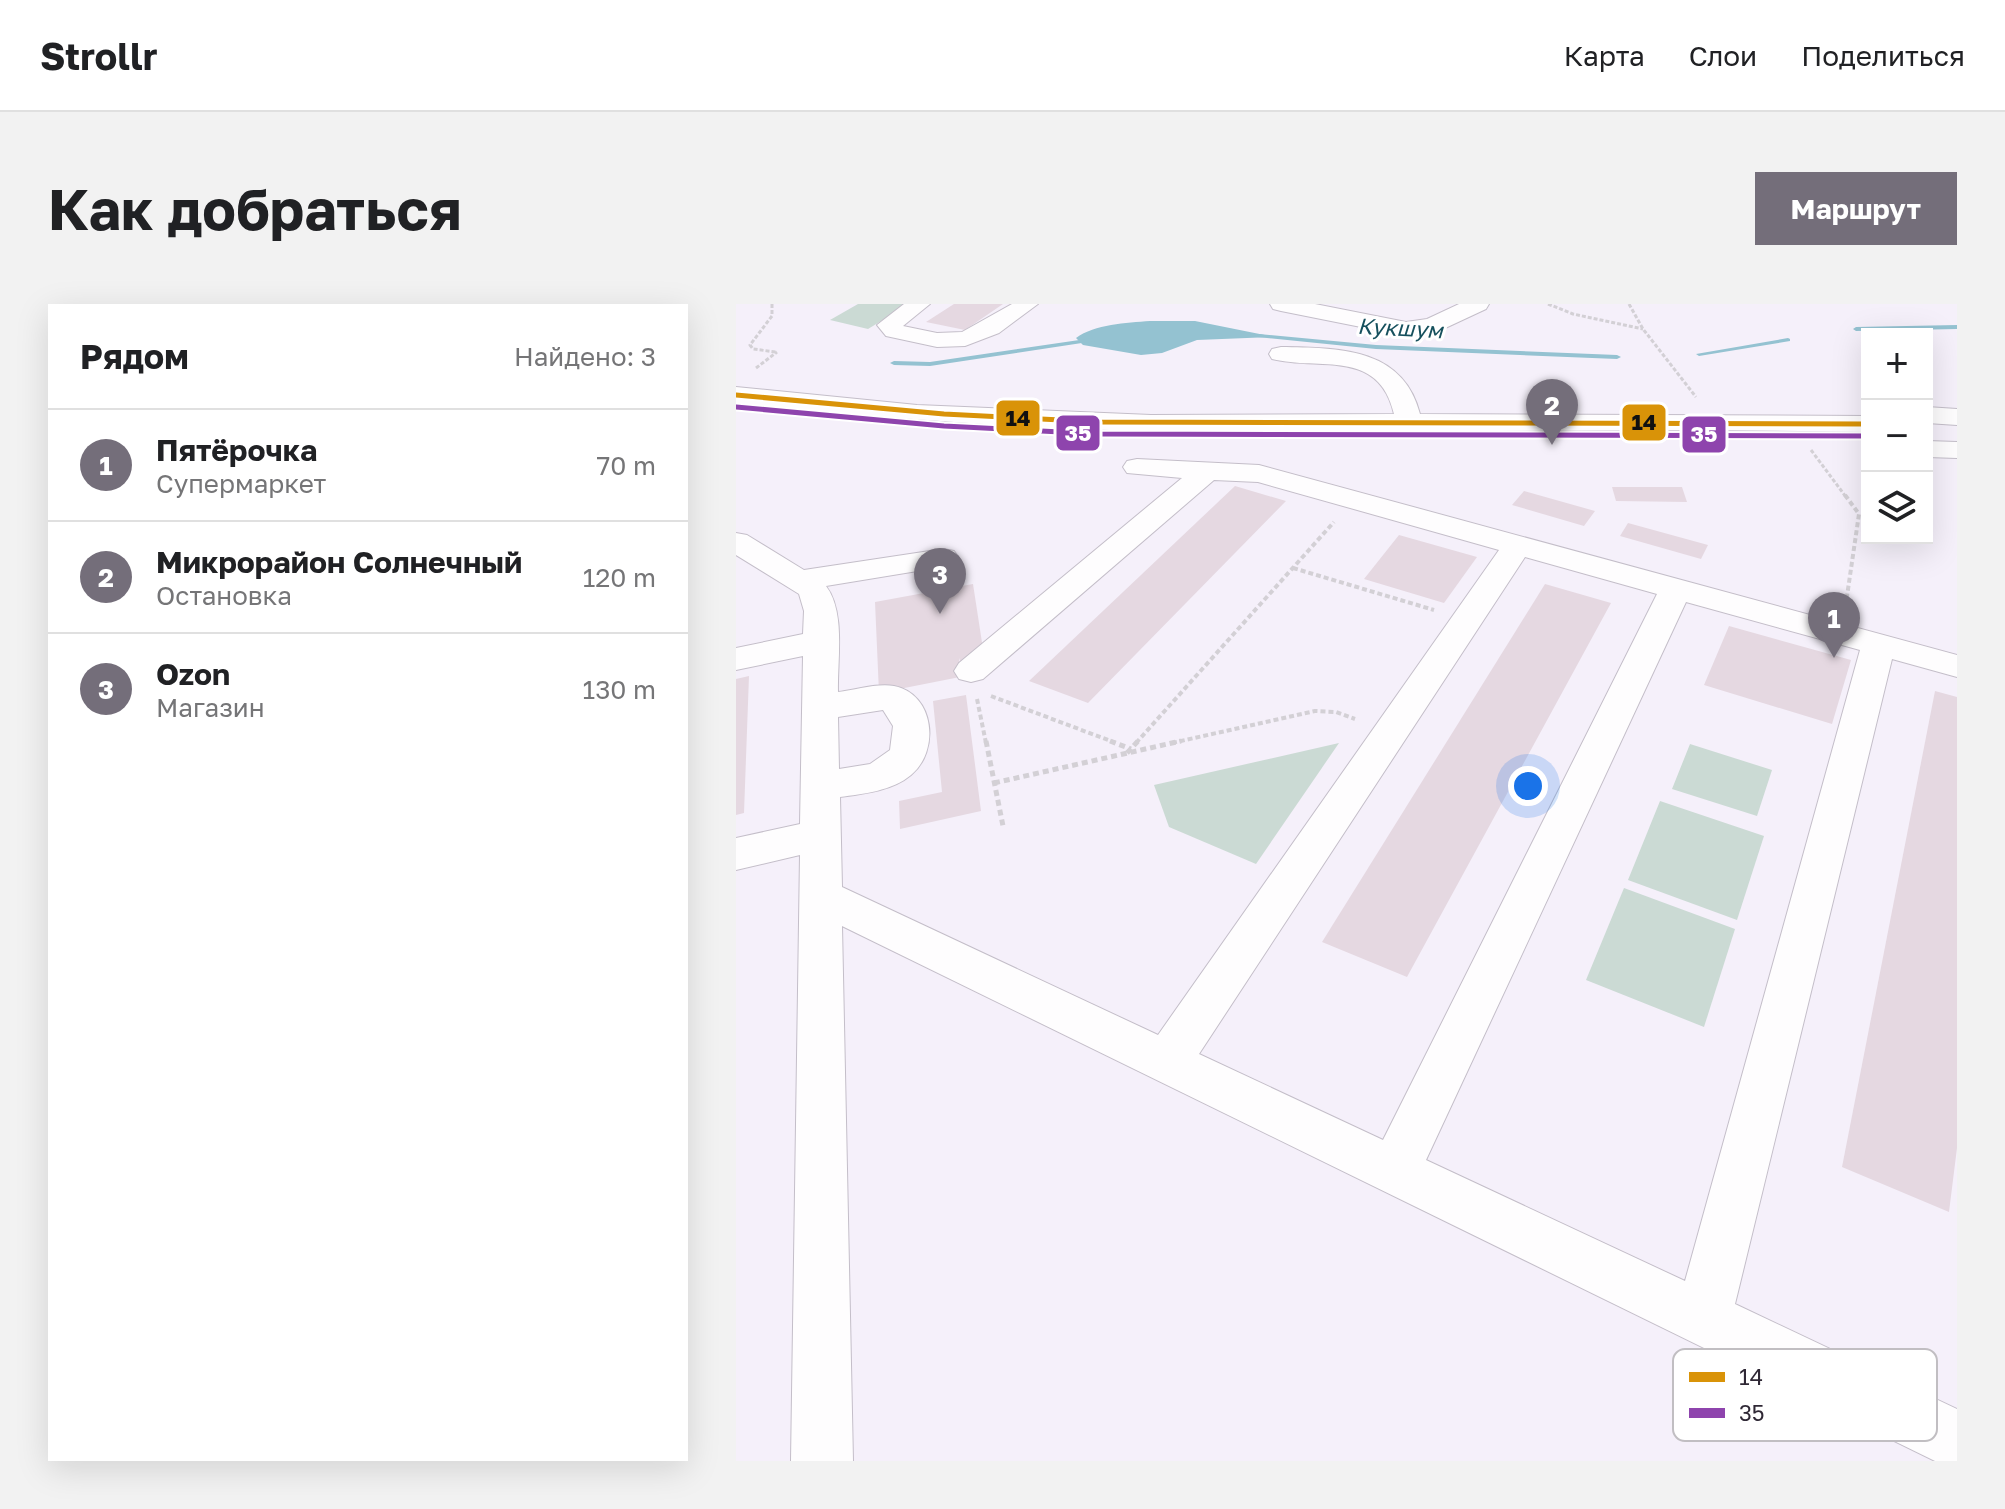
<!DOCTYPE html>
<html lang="ru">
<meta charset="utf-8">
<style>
:root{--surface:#fff;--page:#f2f2f2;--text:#202124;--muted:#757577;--line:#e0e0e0;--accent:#746e7a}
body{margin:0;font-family:"Golos Text",sans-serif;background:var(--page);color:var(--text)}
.controls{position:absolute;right:24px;top:24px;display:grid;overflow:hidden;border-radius:0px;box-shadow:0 8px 32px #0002}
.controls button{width:72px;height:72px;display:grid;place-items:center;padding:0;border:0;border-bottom:2px solid var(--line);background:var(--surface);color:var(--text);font:40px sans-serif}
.you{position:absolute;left:792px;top:482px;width:28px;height:28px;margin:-20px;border:6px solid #fff;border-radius:50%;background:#1a73e8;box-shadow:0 0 0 12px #1a73e833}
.badge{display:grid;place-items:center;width:52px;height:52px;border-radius:50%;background:var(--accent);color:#fff;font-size:26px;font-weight:700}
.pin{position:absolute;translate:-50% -66px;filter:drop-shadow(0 2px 4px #0008)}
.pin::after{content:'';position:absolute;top:42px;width:28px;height:24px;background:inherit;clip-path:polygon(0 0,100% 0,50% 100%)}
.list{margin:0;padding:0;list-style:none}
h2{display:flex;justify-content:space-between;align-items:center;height:104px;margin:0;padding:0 32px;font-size:34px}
h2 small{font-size:26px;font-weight:400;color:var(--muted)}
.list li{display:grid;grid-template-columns:52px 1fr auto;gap:24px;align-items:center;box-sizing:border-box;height:112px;padding:0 32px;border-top:2px solid var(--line)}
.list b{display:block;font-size:30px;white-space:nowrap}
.list p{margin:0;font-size:26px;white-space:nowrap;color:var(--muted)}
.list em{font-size:26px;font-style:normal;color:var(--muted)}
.icon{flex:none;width:44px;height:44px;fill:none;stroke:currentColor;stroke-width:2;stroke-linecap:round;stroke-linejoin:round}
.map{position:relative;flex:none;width:1221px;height:1157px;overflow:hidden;border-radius:0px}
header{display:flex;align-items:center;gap:48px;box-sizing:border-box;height:112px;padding:0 40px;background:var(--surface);border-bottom:2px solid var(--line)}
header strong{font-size:38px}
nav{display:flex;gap:44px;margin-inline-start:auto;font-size:28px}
.intro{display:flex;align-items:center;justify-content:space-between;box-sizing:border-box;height:192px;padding:0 48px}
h1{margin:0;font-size:56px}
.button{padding:20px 36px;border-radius:0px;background:var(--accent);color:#fff;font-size:28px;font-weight:700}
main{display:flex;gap:48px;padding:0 48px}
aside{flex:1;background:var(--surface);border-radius:0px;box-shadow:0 8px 32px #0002}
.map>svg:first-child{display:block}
</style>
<header>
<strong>Strollr</strong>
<nav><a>Карта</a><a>Слои</a><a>Поделиться</a></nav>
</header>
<div class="intro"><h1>Как добраться</h1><a class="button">Маршрут</a></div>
<main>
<aside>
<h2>Рядом<small>Найдено: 3</small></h2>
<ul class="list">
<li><span class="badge">1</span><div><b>Пятёрочка</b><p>Супермаркет</p></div><em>70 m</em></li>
<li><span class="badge">2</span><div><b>Микрорайон Солнечный</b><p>Остановка</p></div><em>120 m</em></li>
<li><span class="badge">3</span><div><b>Ozon</b><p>Магазин</p></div><em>130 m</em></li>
</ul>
</aside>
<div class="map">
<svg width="1221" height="1157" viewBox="0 0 1221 1157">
<rect width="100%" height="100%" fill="#f5f0fa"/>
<g fill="#cbdad4">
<path d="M122,0H173L132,25L94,16Z"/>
<path d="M603,439L520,560L433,523L418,481Z"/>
<path d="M954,440L1036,466L1021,512L936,485Z"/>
<path d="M924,497L1028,532L1001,616L892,576Z"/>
<path d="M888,584L999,625L968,723L850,676Z"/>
</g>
<path fill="#94c2d1" d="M414,17H459L538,33L461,36L426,49L405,51L347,41L340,34C359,20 390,19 414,17Z"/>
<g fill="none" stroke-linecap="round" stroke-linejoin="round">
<g fill="#94c2d1" fill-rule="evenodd">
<path d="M1221,21V25L1120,27L1117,25L1120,23Z"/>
<path d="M523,30L640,41L881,51L885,53L881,55L640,45L521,33L520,32Z"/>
<path d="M357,34L359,35V37L194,62L158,61L154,59L158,57L194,58Z"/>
<path d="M1052,34L1054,35V37L963,52L960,50Z"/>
</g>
</g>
<g fill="#e5d8e1">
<path d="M218,0H267L229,26L190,18Z"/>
<path d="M499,182L550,197L352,399L293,377Z"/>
<path d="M876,183H946L951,198L880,197Z"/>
<path d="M788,187L859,207L848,222L776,201Z"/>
<path d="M892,219L972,241L965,255L884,232Z"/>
<path d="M663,231L741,253L708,299L628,275Z"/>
<path d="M237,280L249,358L243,354L224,357L223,354L224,373L143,389L139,298Z"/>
<path d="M809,280L875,299L671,673L586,638Z"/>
<path d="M993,322L1115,356L1096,420L968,381Z"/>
<path d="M13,372L8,509L0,511V375Z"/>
<path d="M1199,387L1221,393V844L1213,908L1106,863Z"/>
<path d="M230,391L245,507L164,525L163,497L206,488L197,397Z"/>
</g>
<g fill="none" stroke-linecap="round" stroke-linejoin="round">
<g stroke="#c4bec9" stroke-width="2">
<g id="minor">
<path d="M168,0H194L167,22L201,29L226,28L276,0H302L263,29L229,42L201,43L150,32L141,21Z"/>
<path d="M534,0H579L670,18L691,15L723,0H753L750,5L705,26L670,32L545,7L537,5Z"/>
<path d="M545,43C602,44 667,43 684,110L1131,112V128C893,123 655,130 417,127C277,125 139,113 0,99V83L181,101L415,111L658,110C643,44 584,67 536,55L533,50L536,45Z"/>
<path d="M1191,103L1221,105V121L1191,119Z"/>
<path d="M1191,137L1221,138V154L1191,153Z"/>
<path d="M401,155L523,161L1221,351V373L1156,355L999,1000L1221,1105V1157H1199L106,622L117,1157H55L64,551L0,566V534L64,520L67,352L0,366V344L67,330L68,307L63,290L0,251V229L11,231L68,266L207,245L218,247L223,254L218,261L90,282C110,308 101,357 102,388C119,386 141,379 158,382C199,390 204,447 175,471C156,487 127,490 104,493L106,583L422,731L763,246L522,178L478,176L247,375L235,378L223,375L218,367L223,359L446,174L391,169L387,163L391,157ZM789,253L921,290L647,836L463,750ZM950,298L1124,346L949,977L690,856ZM147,406L157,422L154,446L134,460L103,465L102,413Z"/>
</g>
</g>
<g stroke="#d3d0d5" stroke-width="3" stroke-dasharray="4 2" stroke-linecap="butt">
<path d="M36,0V12L14,41L17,45L40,48"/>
<path d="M812,0L837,10L907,25"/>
<path d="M893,0L907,25L960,93"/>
<path d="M20,64L41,48"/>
<path d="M1075,146L1110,193"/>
</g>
<g stroke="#d3d0d5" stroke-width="4" stroke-dasharray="5 3" stroke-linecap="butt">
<path d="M1109,191L1123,210L1110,299"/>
<path d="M557,264L698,306"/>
<path d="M255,392L380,439"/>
<path d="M241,395L250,439"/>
<path d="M400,439L598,218"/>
<path d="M436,439L579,407L600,408L619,415"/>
</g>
<g stroke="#d3d0d5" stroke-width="5" stroke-dasharray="6 4" stroke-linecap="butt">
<path d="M250,437L267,522"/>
<path d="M374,437L395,445"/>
<path d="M391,449L402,437"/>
<path d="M258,479L445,437"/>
</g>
<use href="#minor" fill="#fefdfe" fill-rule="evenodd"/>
<g stroke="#fff" stroke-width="9">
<path id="bus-1" d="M0,91L208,110L365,118L1131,120"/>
</g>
<g stroke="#fff" stroke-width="9">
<path id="bus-2" d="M0,103L208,122L365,130L1131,132"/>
</g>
<use href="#bus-1" stroke="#d99308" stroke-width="5"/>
<use href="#bus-2" stroke="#8e44ad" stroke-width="5"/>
</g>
<g text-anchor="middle" stroke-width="6" stroke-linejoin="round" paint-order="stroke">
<g font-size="22" font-style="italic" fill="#16505d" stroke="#fff">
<text transform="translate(664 24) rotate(3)" y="8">Кукшум</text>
</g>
</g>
<rect x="937" y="1045" width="264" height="92" rx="12" fill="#fff" stroke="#c1bec2" stroke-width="2"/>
<rect x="953" y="1068" width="36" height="10" fill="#d99308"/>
<rect x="953" y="1104" width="36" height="10" fill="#8e44ad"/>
<g font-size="22" fill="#2f2835">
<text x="1003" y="1081">14</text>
<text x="1003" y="1117">35</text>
</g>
<g stroke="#fff" stroke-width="3">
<rect x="259" y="95" width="46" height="38" rx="8" fill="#d99308"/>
<rect x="885" y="99" width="46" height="39" rx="8" fill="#d99308"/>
<rect x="319" y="110" width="46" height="38" rx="8" fill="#8e44ad"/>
<rect x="945" y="111" width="46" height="39" rx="8" fill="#8e44ad"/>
</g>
<g font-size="22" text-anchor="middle" font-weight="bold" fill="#fff">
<text x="342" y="137">35</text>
<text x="968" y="138">35</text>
</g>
<g font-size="22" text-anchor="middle" font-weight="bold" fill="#111">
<text x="282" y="122">14</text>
<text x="908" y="126">14</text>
</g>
</svg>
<div class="controls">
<button>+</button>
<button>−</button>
<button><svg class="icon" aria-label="layers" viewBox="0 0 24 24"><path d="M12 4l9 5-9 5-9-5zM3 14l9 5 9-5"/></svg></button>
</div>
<div class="you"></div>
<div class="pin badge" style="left:1098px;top:354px">1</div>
<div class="pin badge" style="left:816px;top:141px">2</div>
<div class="pin badge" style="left:204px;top:310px">3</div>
</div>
</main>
